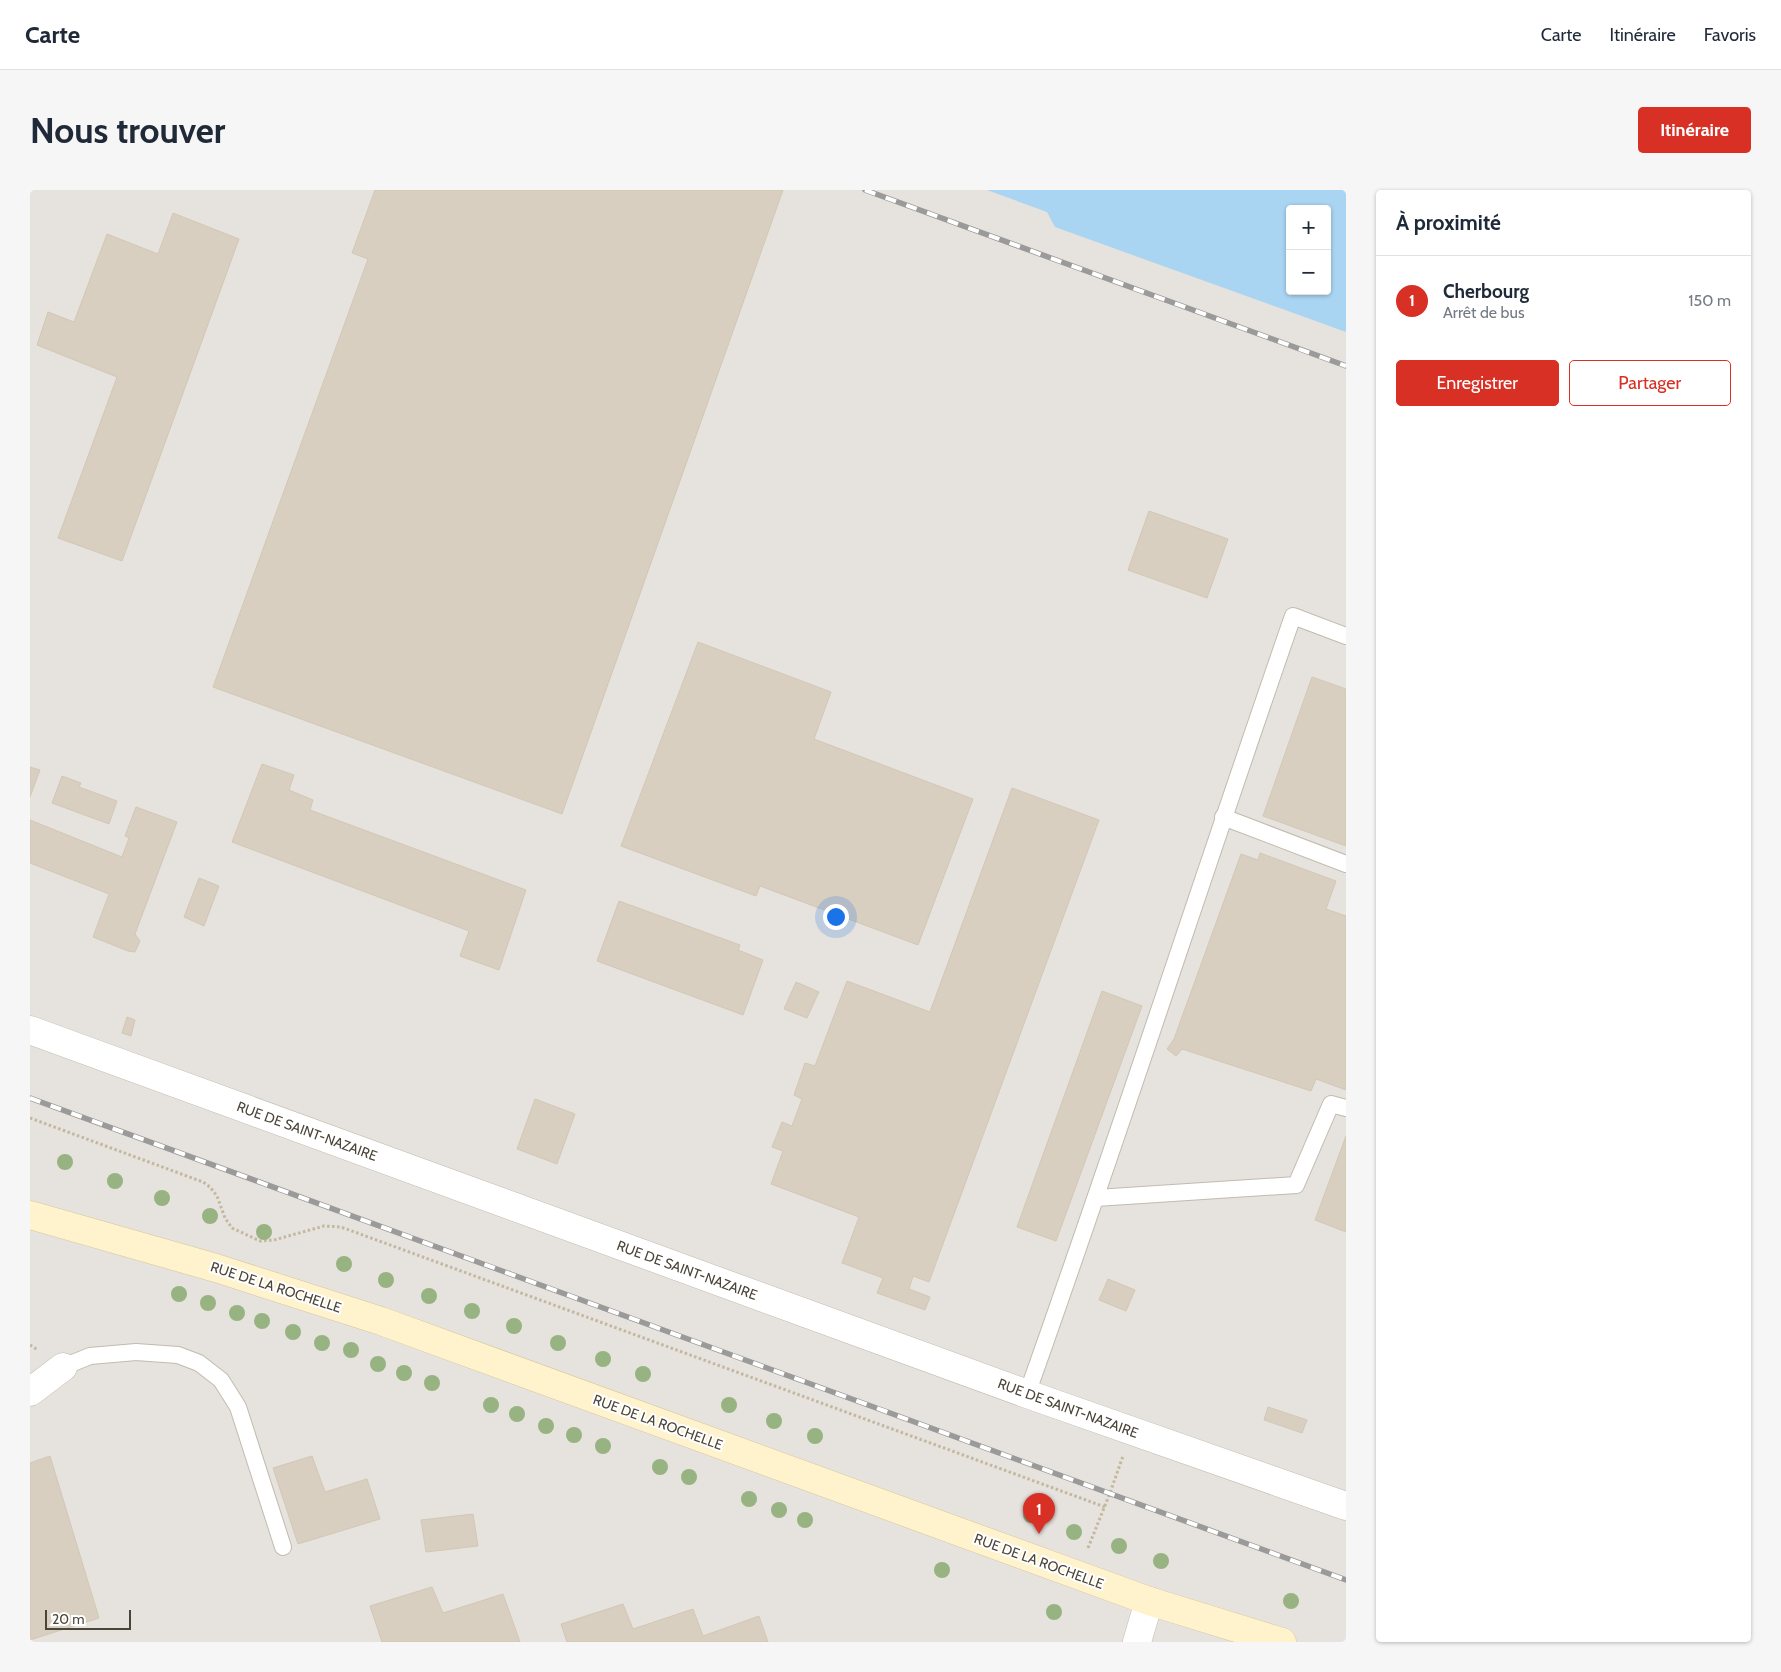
<!DOCTYPE html>
<html lang="fr">
<meta charset="utf-8">
<style>
:root{--surface:#fff;--page:#f6f6f7;--text:#1f2937;--muted:#747a83;--line:#e0e1e3;--accent:#d93025}
body{margin:0;font-family:Cabin,sans-serif;background:var(--page);color:var(--text)}
.controls{position:absolute;right:15px;top:15px;display:grid;overflow:hidden;border-radius:5px;box-shadow:0 1px 4px #0004}
.controls button{width:45px;height:45px;display:grid;place-items:center;padding:0;border:0;border-bottom:1px solid var(--line);background:var(--surface);color:var(--text);font:25px sans-serif}
.scale{position:absolute;left:15px;bottom:12px;width:86px;box-sizing:border-box;padding-left:5px;border:2px solid #4b4439;border-top:0;font-size:14px;line-height:18px;white-space:nowrap;color:#4b4439;-webkit-text-stroke:4px #fff;paint-order:stroke}
.you{position:absolute;left:805px;top:726px;width:18px;height:18px;margin:-12px;border:4px solid #fff;border-radius:50%;background:#1a73e8;box-shadow:0 0 0 8px #1a73e833}
.badge{display:grid;place-items:center;width:32px;height:32px;border-radius:50%;background:var(--accent);color:#fff;font-size:16px;font-weight:700}
.pin{position:absolute;translate:-50% -41px;filter:drop-shadow(0 1px 2px #0008)}
.pin::after{content:'';position:absolute;top:26px;width:18px;height:15px;background:inherit;clip-path:polygon(0 0,100% 0,50% 100%)}
.list{margin:0;padding:0;list-style:none}
h2{display:flex;justify-content:space-between;align-items:center;height:65px;margin:0;padding:0 20px;font-size:21px}
h2 small{font-size:16px;font-weight:400;color:var(--muted)}
.list li{display:grid;grid-template-columns:32px 1fr auto;gap:15px;align-items:center;box-sizing:border-box;height:90px;padding:0 20px;border-top:1px solid var(--line)}
.list b{display:block;font-size:19px;white-space:nowrap}
.list p{margin:0;font-size:16px;white-space:nowrap;color:var(--muted)}
.list em{font-size:16px;font-style:normal;color:var(--muted)}
.actions{display:flex;gap:10px;padding:15px 20px}
.actions a{flex:1;padding:11px 0;border:1px solid var(--accent);border-radius:5px;text-align:center;font-size:18px;color:var(--accent)}
.actions .main{background:var(--accent);color:#fff}
.map{position:relative;flex:none;width:1316px;height:1452px;overflow:hidden;border-radius:5px}
header{display:flex;align-items:center;gap:30px;box-sizing:border-box;height:70px;padding:0 25px;background:var(--surface);border-bottom:1px solid var(--line)}
header strong{font-size:24px}
nav{display:flex;gap:28px;margin-inline-start:auto;font-size:18px}
.intro{display:flex;align-items:center;justify-content:space-between;box-sizing:border-box;height:120px;padding:0 30px}
h1{margin:0;font-size:35px}
.button{padding:12px 22px;border-radius:5px;background:var(--accent);color:#fff;font-size:18px;font-weight:700}
main{display:flex;gap:30px;padding:0 30px}
aside{flex:1;background:var(--surface);border-radius:5px;box-shadow:0 1px 4px #0004}
.map>svg:first-child{display:block}
</style>
<header>
<strong>Carte</strong>
<nav><a>Carte</a><a>Itinéraire</a><a>Favoris</a></nav>
</header>
<div class="intro"><h1>Nous trouver</h1><a class="button">Itinéraire</a></div>
<main>
<div class="map">
<svg width="1316" height="1452" viewBox="0 0 1316 1452">
<rect width="100%" height="100%" fill="#f6f3ec"/>
<path fill="#e6e2dd" fill-rule="evenodd" d="M0,0H1316V1452H0ZM1260,19H1297V101H1260Z"/>
<path fill="#a9d4f2" fill-rule="evenodd" d="M957,0H1316V142L1025,37L1017,22ZM1260,19H1297V101H1260Z"/>
<g fill="#d8cfc1" stroke="#d3c7b4">
<path d="M345,0H753L532,624L183,497L338,69L322,63Z"/>
<path d="M143,23L209,49L92,371L28,348L87,187L7,155L18,122L44,132L77,44L128,64Z"/>
<path d="M1119,321L1198,349L1177,408L1098,380Z"/>
<path d="M668,452L801,502L784,549L943,609L888,755L730,696L726,706L591,656Z"/>
<path d="M1282,487L1316,499V656L1233,626Z"/>
<path d="M232,574L264,585L259,600L283,610L280,620L496,700L469,780L430,766L439,741L202,652Z"/>
<path d="M0,577L10,580L0,607Z"/>
<path d="M32,586L51,593L49,597L87,611L79,634L22,613Z"/>
<path d="M982,598L1069,630L899,1092L883,1086L879,1099L900,1107L895,1120L847,1103L853,1088L812,1073L829,1027L741,994L753,961L742,957L752,932L762,936L772,909L764,905L775,873L785,876L817,791L900,822Z"/>
<path d="M106,617L147,632L105,744L110,751L105,762L98,761L63,747L79,704L0,673V630L92,667L99,648L95,646Z"/>
<path d="M1230,663L1306,691L1296,719L1316,726V900L1286,889L1281,901L1152,859L1146,866L1137,859L1144,849L1211,664L1228,670Z"/>
<path d="M169,688L189,696L174,736L154,727Z"/>
<path d="M589,711L710,755L708,760L733,770L713,825L567,771Z"/>
<path d="M766,792L789,802L777,828L754,819Z"/>
<path d="M1072,801L1112,816L1026,1051L987,1037Z"/>
<path d="M97,827L105,830L101,846L92,843Z"/>
<path d="M505,909L545,924L527,974L487,959Z"/>
<path d="M1316,946V1042L1285,1030Z"/>
<path d="M1078,1089L1105,1100L1096,1121L1069,1110Z"/>
<path d="M1238,1217L1277,1230L1272,1243L1234,1230Z"/>
<path d="M20,1266L69,1428L0,1450V1273Z"/>
<path d="M282,1266L295,1302L337,1289L350,1329L268,1354L243,1278Z"/>
<path d="M443,1324L448,1356L396,1362L391,1330Z"/>
<path d="M402,1397L413,1423L473,1404L490,1452H352L340,1416Z"/>
<path d="M593,1414L603,1439L663,1419L673,1446L729,1426L738,1452H537L531,1434Z"/>
</g>
<g fill="none" stroke-linecap="round" stroke-linejoin="round">
<g stroke="#c2bbae" stroke-width="18">
<g id="lane">
<path d="M1193,627L1316,674"/>
<path d="M1066,1008L1266,995L1301,914L1316,918"/>
<path d="M33,1177L60,1166L106,1162L148,1165L169,1173L191,1190L208,1217L253,1357"/>
<path d="M997,1204C1089,946 1173,685 1263,426L1316,446"/>
</g>
</g>
<g stroke="#c2bbae" stroke-width="29">
<g id="street">
<path d="M0,840L997,1204L1316,1316"/>
<path d="M0,1202L33,1177"/>
<path d="M1107,1452L1119,1411"/>
</g>
</g>
<g stroke="#d6c79b" stroke-width="29">
<path id="secondary" d="M0,1025L186,1078L351,1131L1119,1411L1252,1452"/>
</g>
<g stroke="#c4b79f" stroke-width="3" stroke-dasharray="2.5 2.5" stroke-linecap="butt">
<path d="M0,928L173,992L180,997L187,1006L195,1028L202,1038L230,1051L244,1050L294,1036L311,1037L1075,1317"/>
<path d="M0,1155L8,1160"/>
<path d="M1058,1358L1080,1303L1093,1266"/>
</g>
<use href="#lane" stroke="#fff" stroke-width="16"/>
<use href="#street" stroke="#fff" stroke-width="28"/>
<use href="#secondary" stroke="#fff3cd" stroke-width="28"/>
<g stroke="#9a9a9a" stroke-width="5.5">
<g id="rail">
<path d="M835,0L1316,176"/>
<path d="M0,908L1316,1390"/>
</g>
</g>
<use href="#rail" stroke="#fff" stroke-width="4" stroke-dasharray="11" stroke-linecap="butt"/>
</g>
<g fill="#97b381">
<circle cx="35" cy="972" r="8"/>
<circle cx="85" cy="991" r="8"/>
<circle cx="132" cy="1008" r="8"/>
<circle cx="180" cy="1026" r="8"/>
<circle cx="234" cy="1042" r="8"/>
<circle cx="314" cy="1074" r="8"/>
<circle cx="356" cy="1090" r="8"/>
<circle cx="149" cy="1104" r="8"/>
<circle cx="399" cy="1106" r="8"/>
<circle cx="178" cy="1113" r="8"/>
<circle cx="442" cy="1121" r="8"/>
<circle cx="207" cy="1123" r="8"/>
<circle cx="232" cy="1131" r="8"/>
<circle cx="484" cy="1136" r="8"/>
<circle cx="263" cy="1142" r="8"/>
<circle cx="292" cy="1153" r="8"/>
<circle cx="528" cy="1153" r="8"/>
<circle cx="321" cy="1160" r="8"/>
<circle cx="573" cy="1169" r="8"/>
<circle cx="348" cy="1174" r="8"/>
<circle cx="374" cy="1183" r="8"/>
<circle cx="613" cy="1184" r="8"/>
<circle cx="402" cy="1193" r="8"/>
<circle cx="461" cy="1215" r="8"/>
<circle cx="699" cy="1215" r="8"/>
<circle cx="487" cy="1224" r="8"/>
<circle cx="744" cy="1231" r="8"/>
<circle cx="516" cy="1236" r="8"/>
<circle cx="544" cy="1245" r="8"/>
<circle cx="785" cy="1246" r="8"/>
<circle cx="573" cy="1256" r="8"/>
<circle cx="630" cy="1277" r="8"/>
<circle cx="659" cy="1287" r="8"/>
<circle cx="719" cy="1309" r="8"/>
<circle cx="749" cy="1320" r="8"/>
<circle cx="1001" cy="1325" r="8"/>
<circle cx="775" cy="1330" r="8"/>
<circle cx="1044" cy="1342" r="8"/>
<circle cx="1089" cy="1356" r="8"/>
<circle cx="1131" cy="1371" r="8"/>
<circle cx="912" cy="1380" r="8"/>
<circle cx="1261" cy="1411" r="8"/>
<circle cx="1024" cy="1422" r="8"/>
</g>
<g text-anchor="middle" stroke-width="4" stroke-linejoin="round" paint-order="stroke">
<g font-size="14" fill="#4b4439" stroke="#fff">
<text transform="translate(277 941) rotate(20)" y="5">RUE DE SAINT-NAZAIRE</text>
<text transform="translate(657 1080) rotate(20)" y="5">RUE DE SAINT-NAZAIRE</text>
<text transform="translate(246 1097) rotate(18)" y="5">RUE DE LA ROCHELLE</text>
<text transform="translate(1038 1218) rotate(20)" y="5">RUE DE SAINT-NAZAIRE</text>
<text transform="translate(628 1232) rotate(20)" y="5">RUE DE LA ROCHELLE</text>
<text transform="translate(1009 1371) rotate(20)" y="5">RUE DE LA ROCHELLE</text>
</g>
</g>
</svg>
<div class="controls">
<button>+</button>
<button>−</button>
</div>
<div class="scale">20 m</div>
<div class="you"></div>
<div class="pin badge" style="left:1009px;top:1344px">1</div>
</div>
<aside>
<h2>À proximité<small></small></h2>
<ul class="list">
<li><span class="badge">1</span><div><b>Cherbourg</b><p>Arrêt de bus</p></div><em>150 m</em></li>
</ul>
<div class="actions"><a class="main">Enregistrer</a><a>Partager</a></div>
</aside>
</main>
